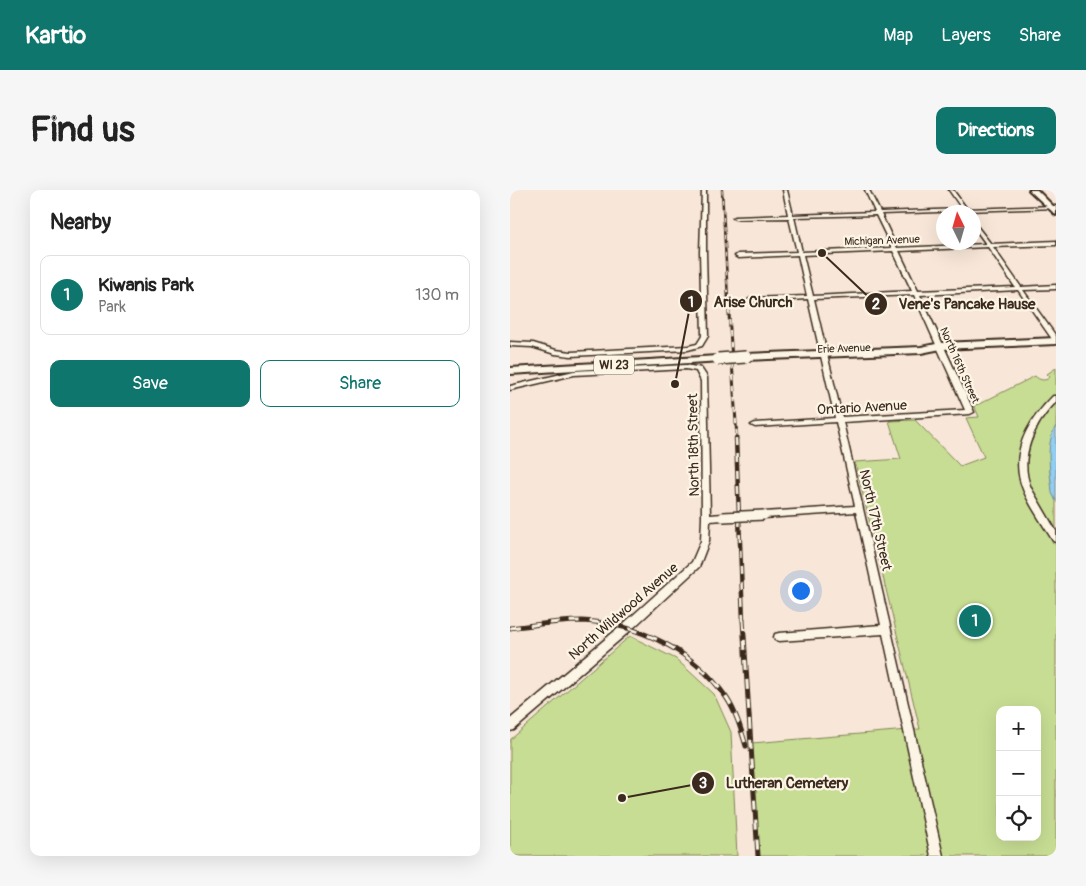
<!DOCTYPE html>
<meta charset="utf-8">
<style>
:root{--surface:#fff;--page:#f6f6f6;--text:#222;--muted:#767676;--line:#e0e0e0;--accent:#0f766e}
body{margin:0;font-family:Pangolin,sans-serif;background:var(--page);color:var(--text)}
.controls{position:absolute;right:15px;bottom:15px;display:grid;overflow:hidden;border-radius:10px;box-shadow:0 5px 20px #0002}
.controls button{width:45px;height:45px;display:grid;place-items:center;padding:0;border:0;border-bottom:1px solid var(--line);background:var(--surface);color:var(--text);font:25px sans-serif}
.compass{position:absolute;left:426px;top:15px;width:45px;height:45px;border-radius:50%;background:var(--surface);box-shadow:0 5px 20px #0002;rotate:355deg}
.you{position:absolute;left:290px;top:400px;width:18px;height:18px;margin:-12px;border:4px solid #fff;border-radius:50%;background:#1a73e8;box-shadow:0 0 0 8px #1a73e833}
.badge{display:grid;place-items:center;width:32px;height:32px;border-radius:50%;background:var(--accent);color:#fff;font-size:16px;font-weight:700}
.pin{position:absolute;translate:-50% -50%;border:2px solid #fff;box-shadow:0 1px 5px #0006}
.list{margin:0;padding:0;list-style:none}
h2{display:flex;justify-content:space-between;align-items:center;height:65px;margin:0;padding:0 20px;font-size:21px}
h2 small{font-size:16px;font-weight:400;color:var(--muted)}
.list li{display:grid;grid-template-columns:32px 1fr auto;gap:15px;align-items:center;box-sizing:border-box;height:80px;margin:0 10px 10px;padding:0 10px;border:1px solid var(--line);border-radius:10px}
.list b{display:block;font-size:19px;white-space:nowrap}
.list p{margin:0;font-size:16px;white-space:nowrap;color:var(--muted)}
.list em{font-size:16px;font-style:normal;color:var(--muted)}
.actions{display:flex;gap:10px;padding:15px 20px}
.actions a{flex:1;padding:11px 0;border:1px solid var(--accent);border-radius:10px;text-align:center;font-size:18px;color:var(--accent)}
.actions .main{background:var(--accent);color:#fff}
.icon{flex:none;width:28px;height:28px;fill:none;stroke:currentColor;stroke-width:2;stroke-linecap:round;stroke-linejoin:round}
.map{position:relative;flex:none;width:546px;height:666px;overflow:hidden;border-radius:10px}
header{display:flex;align-items:center;gap:30px;box-sizing:border-box;height:70px;padding:0 25px;background:var(--accent);color:#fff}
header strong{font-size:24px}
nav{display:flex;gap:28px;margin-inline-start:auto;font-size:18px}
.intro{display:flex;align-items:center;justify-content:space-between;box-sizing:border-box;height:120px;padding:0 30px}
h1{margin:0;font-size:35px}
.button{padding:12px 22px;border-radius:10px;background:var(--accent);color:#fff;font-size:18px;font-weight:700}
main{display:flex;gap:30px;padding:0 30px}
aside{flex:1;background:var(--surface);border-radius:10px;box-shadow:0 5px 20px #0002}
.map>svg:first-child{display:block}
</style>
<header>
<strong>Kartio</strong>
<nav><a>Map</a><a>Layers</a><a>Share</a></nav>
</header>
<div class="intro"><h1>Find us</h1><a class="button">Directions</a></div>
<main>
<aside>
<h2>Nearby<small></small></h2>
<ul class="list">
<li><span class="badge">1</span><div><b>Kiwanis Park</b><p>Park</p></div><em>130 m</em></li>
</ul>
<div class="actions"><a class="main">Save</a><a>Share</a></div>
</aside>
<div class="map">
<svg width="546" height="666" viewBox="0 0 546 666">
<rect width="100%" height="100%" fill="#f8e7d8"/>
<filter id="ink" filterUnits="userSpaceOnUse"><feTurbulence type="fractalNoise" baseFrequency=".02" numOctaves="2"/><feDisplacementMap in="SourceGraphic" scale="10" xChannelSelector="R" yChannelSelector="G"/><feConvolveMatrix kernelMatrix="1 2 1 2 8 2 1 2 1" color-interpolation-filters="sRGB"/></filter>
<g filter="url(#ink)">
<g fill="#c7dd93" stroke="#818458" fill-rule="evenodd">
<path d="M546,178V236C537,251 538,295 546,311V666H249L242,553L410,539L345,272L391,269L379,231L405,230L450,276L474,267L456,228L469,227L464,215L469,214L525,186C529,190 535,192 540,187L537,184ZM490,520H527V647H490Z"/>
<path d="M120,446L166,469L204,504L221,542L227,666H0V550Z"/>
</g>
<path fill="#92cef2" stroke="#6f8c9d" d="M546,236V311L542,303C541,282 534,256 546,236Z"/>
<g fill="none" stroke-linecap="round" stroke-linejoin="round">
<g stroke="#3b2a1e" stroke-width="3">
<g id="street">
<path d="M192,0H196V62L198,146L192,156L178,160L61,166L45,164L22,157L0,156V152L23,153L46,160L61,162L178,156L187,154L192,146L190,62Z"/>
<path d="M273,0H277L283,25L365,22L355,0H359L370,22L452,19L439,0H443L457,19L546,16V18L371,24L387,58L476,54L463,36V31L481,54L546,51V55L483,57L511,97L546,95V99L513,100L546,146V153L544,152L508,100L410,105L464,222L460,224L333,232L433,666H421L373,444L269,451L265,450L264,447L265,444L269,443L371,435L346,322L254,328L250,325L254,322L345,316L326,232L245,237L241,235L245,233L325,228L298,109L241,112L238,110L241,108L297,106L288,65L228,68L225,66L228,64L287,62L279,28L225,29L223,28L225,27L278,25ZM366,25L382,58L292,62L284,27ZM478,57L505,97L408,101L389,61ZM383,61L402,101L303,106L293,65ZM404,105L455,220L332,227L304,109Z"/>
<path d="M176,175L191,178L197,187L200,325L213,324L217,327L213,330L200,331L199,351L189,377L120,441L4,540L0,541V529L112,435L182,372L191,351L192,328L191,191L186,181L176,179L64,185L0,200V196L64,181Z"/>
<path d="M543,206H546V212C524,234 508,268 521,298L546,341V352L543,351C533,334 514,308 510,290C502,257 521,228 543,206Z"/>
</g>
</g>
<g stroke="#3b2a1e" stroke-width="4">
<g id="primary">
<path d="M519,0H527L546,19V25Z"/>
<path d="M546,148V154L431,159L411,163L236,170L231,167L236,164L411,157L431,153Z"/>
<path d="M208,166L212,167L213,169L212,171L0,184V178Z"/>
</g>
</g>
<use href="#street" fill="#fcf5e5" fill-rule="evenodd"/>
<use href="#primary" fill="#fcf5e5" fill-rule="evenodd"/>
<g stroke="#3b2a1e" stroke-width="2.5">
<path id="rail-far3" d="M212,0L218,109"/>
</g>
<g stroke="#3b2a1e" stroke-width="3">
<path id="rail-far2" d="M218,108L227,249"/>
</g>
<g stroke="#3b2a1e" stroke-width="4.5">
<path id="rail-far1" d="M226,248L233,431"/>
</g>
<g stroke="#3b2a1e" stroke-width="5">
<g id="rail">
<path d="M233,430L248,666"/>
<path d="M0,438C24,435 48,431 72,431C128,433 184,461 216,507C226,522 231,539 236,556"/>
</g>
</g>
<use href="#rail-far3" stroke="#fcf5e5" stroke-width="1" stroke-dasharray="4.5" stroke-linecap="butt"/>
<use href="#rail-far2" stroke="#fcf5e5" stroke-width="2" stroke-dasharray="5.5" stroke-linecap="butt"/>
<use href="#rail-far1" stroke="#fcf5e5" stroke-width="2.5" stroke-dasharray="8" stroke-linecap="butt"/>
<use href="#rail" stroke="#fcf5e5" stroke-width="3" stroke-dasharray="10" stroke-linecap="butt"/>
<g stroke="#3b2a1e" stroke-width="12" stroke-linecap="butt">
<path id="street-bridge" d="M213,327L254,325"/>
</g>
<g stroke="#3b2a1e" stroke-width="14" stroke-linecap="butt">
<path id="primary-bridge" d="M208,169L236,167"/>
</g>
<use href="#street-bridge" stroke="#fcf5e5" stroke-width="9"/>
<use href="#primary-bridge" stroke="#fcf5e5" stroke-width="11"/>
</g>
</g>
<g text-anchor="middle" stroke-width="4.5" stroke-linejoin="round" paint-order="stroke">
<g font-size="11" fill="#3b2a1e" stroke="#fcf5e5">
<text transform="translate(372 50) rotate(-2)" y="4">Michigan Avenue</text>
<text transform="translate(334 158) rotate(-2)" y="4">Erie Avenue</text>
<text transform="translate(450 175) rotate(66)" y="4">North 16th Street</text>
</g>
<rect fill="#fcf5e5" stroke="#75675a" stroke-width="1" x="84" y="165.5" width="40" height="19" rx="4"/>
<g font-size="12" font-weight="bold" fill="#3b2a1e">
<text x="104" y="179">WI 23</text>
</g>
<g font-size="14" fill="#3b2a1e" stroke="#fcf5e5">
<text transform="translate(352 217) rotate(-3)" y="5">Ontario Avenue</text>
<text transform="translate(183 255) rotate(-91)" y="5">North 18th Street</text>
<text transform="translate(366 330) rotate(77)" y="5">North 17th Street</text>
<text transform="translate(113 421) rotate(-41)" y="5">North Wildwood Avenue</text>
</g>
</g>
<path fill="none" stroke="#3b2a1e" stroke-width="2" d="M165 194L181 111M312 63L366 114M112 608L193 593"/>
<g fill="#3b2a1e" stroke="#fcf5e5" stroke-width="2">
<circle cx="165" cy="194" r="5"/>
<circle cx="312" cy="63" r="5"/>
<circle cx="112" cy="608" r="5"/>
<circle cx="181" cy="111" r="12"/>
<circle cx="366" cy="114" r="12"/>
<circle cx="193" cy="593" r="12"/>
</g>
<g font-size="15" text-anchor="middle" font-weight="bold" fill="#fff">
<text x="181" y="117">1</text>
<text x="366" y="119">2</text>
<text x="193" y="598">3</text>
</g>
<g font-size="15" text-anchor="middle" font-weight="bold" fill="#3b2a1e" stroke="#fcf5e5" stroke-width="4.5" stroke-linejoin="round" paint-order="stroke">
<text x="243" y="117">Arise Church</text>
<text x="457" y="119">Vene's Pancake Hause</text>
<text x="277" y="598">Lutheran Cemetery</text>
</g>
</svg>
<div class="controls">
<button>+</button>
<button>−</button>
<button><svg class="icon" aria-label="locate" viewBox="0 0 24 24"><circle cx="12" cy="12" r="6"/><path d="M12 2v4M12 18v4M2 12h4M18 12h4"/></svg></button>
</div>
<svg class="compass" viewBox="-18 -18 36 36"><path d="M0-13l5 13h-10z" fill="#e53935"/><path d="M0 13l5-13h-10z" fill="#767676"/></svg>
<div class="you"></div>
<div class="pin badge" style="left:465px;top:431px">1</div>
</div>
</main>
